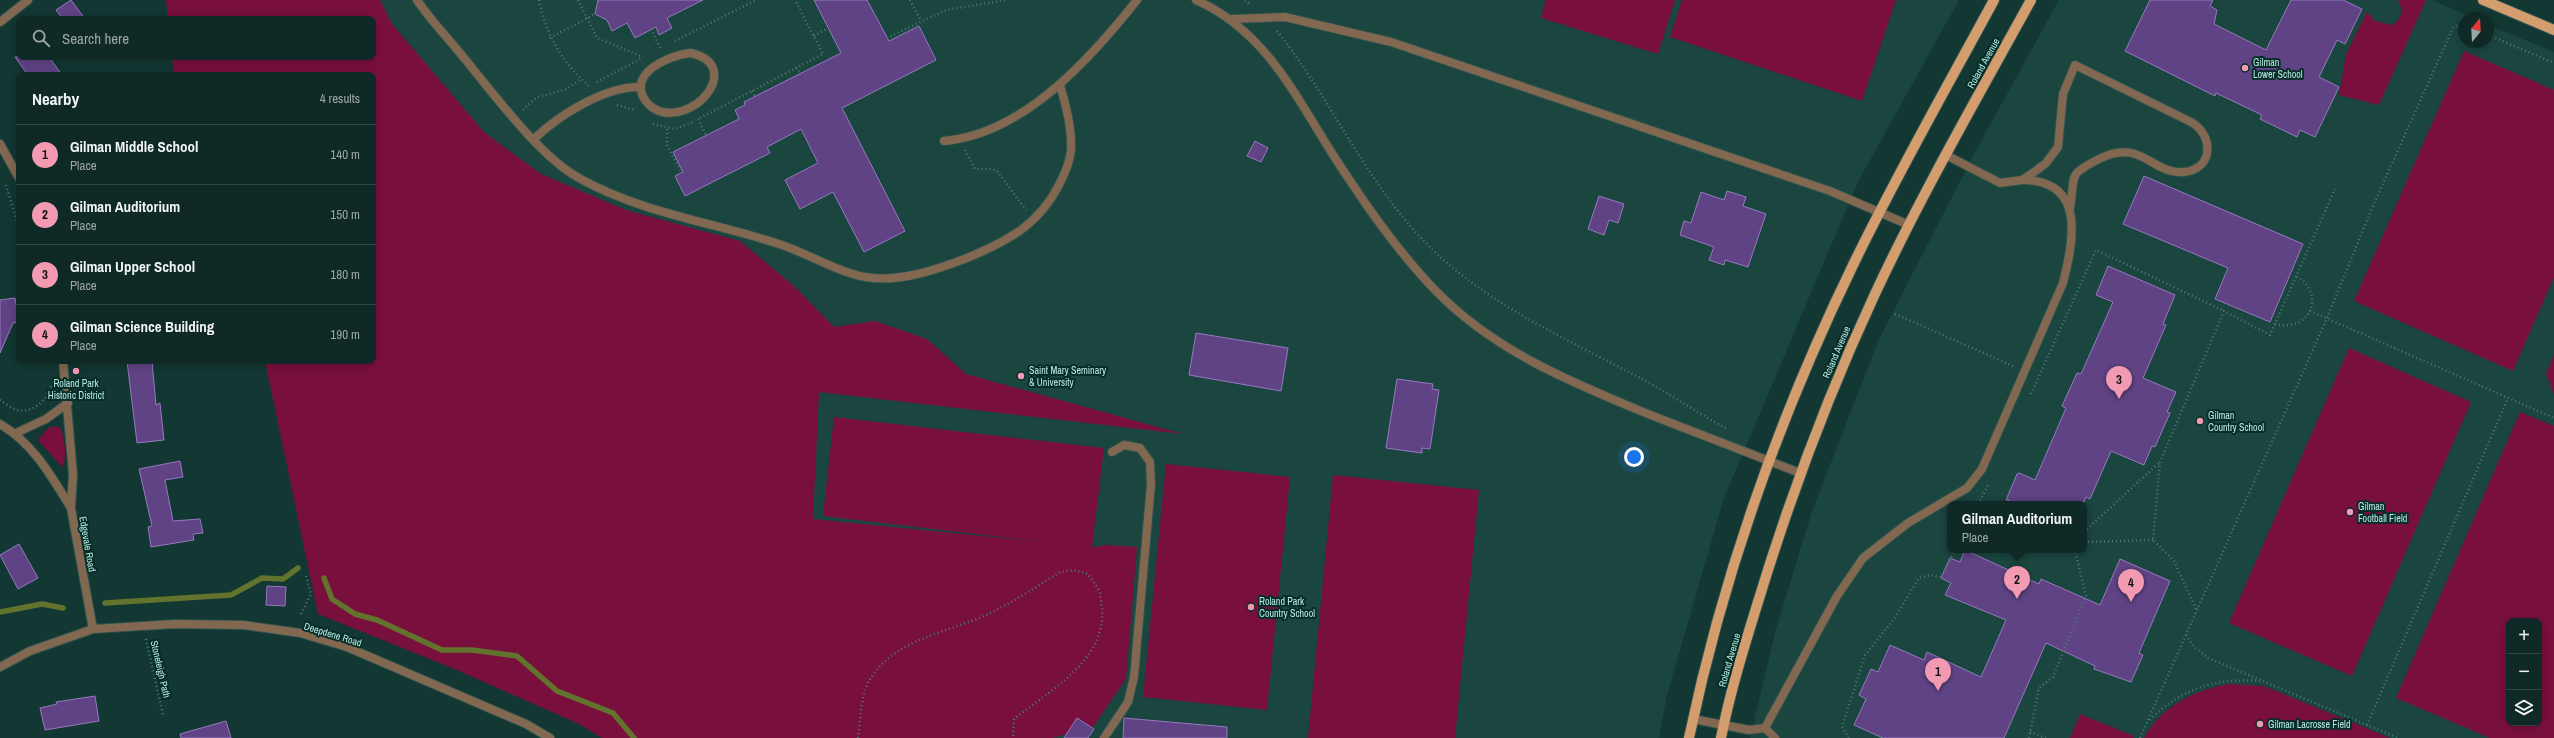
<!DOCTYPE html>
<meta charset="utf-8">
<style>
:root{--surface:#0e2926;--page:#17312e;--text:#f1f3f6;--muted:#9ba6a7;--line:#2e4543;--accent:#f19ab2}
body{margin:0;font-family:"Archivo Narrow",sans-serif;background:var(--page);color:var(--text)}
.controls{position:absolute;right:12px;bottom:12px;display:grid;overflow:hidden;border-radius:8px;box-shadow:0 2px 10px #0003}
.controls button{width:36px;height:36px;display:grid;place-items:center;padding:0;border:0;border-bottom:1px solid var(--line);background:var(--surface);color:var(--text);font:20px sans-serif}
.compass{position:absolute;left:2458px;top:12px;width:36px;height:36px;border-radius:50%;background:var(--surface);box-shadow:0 2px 10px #0003;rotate:18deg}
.you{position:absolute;left:1634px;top:457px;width:14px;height:14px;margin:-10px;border:3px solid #fff;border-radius:50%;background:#1a73e8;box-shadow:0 0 0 6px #1a73e833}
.badge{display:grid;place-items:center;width:26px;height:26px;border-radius:50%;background:var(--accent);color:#111;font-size:13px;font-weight:700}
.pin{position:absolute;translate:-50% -33px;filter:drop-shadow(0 1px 2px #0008)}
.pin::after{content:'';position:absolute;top:21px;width:14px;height:12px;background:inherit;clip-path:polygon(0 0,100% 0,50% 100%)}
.popup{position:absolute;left:1947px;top:501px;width:140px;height:52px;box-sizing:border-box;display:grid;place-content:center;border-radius:8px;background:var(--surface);filter:drop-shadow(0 1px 3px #0005);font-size:13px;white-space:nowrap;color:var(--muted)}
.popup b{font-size:15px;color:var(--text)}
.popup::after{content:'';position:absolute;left:50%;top:100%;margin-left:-8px;border:8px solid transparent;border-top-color:var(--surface)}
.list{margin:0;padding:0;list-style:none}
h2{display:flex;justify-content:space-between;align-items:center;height:52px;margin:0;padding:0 16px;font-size:17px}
h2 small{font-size:13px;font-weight:400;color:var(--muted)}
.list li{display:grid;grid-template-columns:26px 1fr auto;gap:12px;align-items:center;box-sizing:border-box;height:60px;padding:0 16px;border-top:1px solid var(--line)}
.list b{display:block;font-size:15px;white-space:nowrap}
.list p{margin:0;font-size:13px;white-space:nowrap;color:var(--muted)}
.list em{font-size:13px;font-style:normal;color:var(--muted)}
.icon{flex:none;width:22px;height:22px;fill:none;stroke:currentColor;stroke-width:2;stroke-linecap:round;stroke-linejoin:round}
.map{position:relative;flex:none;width:2554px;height:738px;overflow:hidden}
.search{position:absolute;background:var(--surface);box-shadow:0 2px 10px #0003;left:16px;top:16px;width:360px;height:44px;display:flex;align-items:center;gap:10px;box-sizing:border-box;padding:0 14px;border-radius:8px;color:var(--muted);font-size:15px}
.panel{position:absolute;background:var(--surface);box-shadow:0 2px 10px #0003;left:16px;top:72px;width:360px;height:292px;border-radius:8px}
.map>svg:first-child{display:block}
</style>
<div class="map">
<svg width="2554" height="738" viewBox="0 0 2554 738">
<rect width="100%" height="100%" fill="#133732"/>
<g fill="#1b453f" fill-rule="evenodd">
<path d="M166,0H1959L1858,182L1724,498L1667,695L1659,738H602L579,724L265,361H373V75H174L172,57H373V19H168Z"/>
<path d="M2059,0H2432L2472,18H2464V42H2488V25L2554,52V738H1750L1776,629L1811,514L1879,339L1975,152ZM1950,504H2084V550H1950ZM2509,621H2539V723H2509Z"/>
</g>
<g fill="#790f3d" fill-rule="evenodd">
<path d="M166,0H380L392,24L484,132L541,174L626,210L740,241L794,286L834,327L875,321L927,339L966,374L1183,434L819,392L813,519L1053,543L823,516L834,417L1104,448L1092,547L1108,545L1137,547L1126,679L1093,727L1052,738H602L579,724L457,670L318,614L265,361H373V75H174L172,57H373V19H168Z"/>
<path d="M1546,0H1675L1658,54L1541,18Z"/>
<path d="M1682,0H1896L1862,101L1670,37Z"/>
<path d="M2398,0H2426L2379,105L2339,95L2346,54L2367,12L2375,21L2392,25C2402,19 2404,10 2398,0Z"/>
<path d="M2464,51L2554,90V277L2513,371L2354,301Z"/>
<path d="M2349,348L2471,402L2352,676L2229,623Z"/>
<path d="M2554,355V395L2546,374Z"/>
<path d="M2520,412L2554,426V738H2490L2396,698ZM2509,621H2539V723H2509Z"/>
<path d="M56,426L61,429C64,440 68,456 62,467L38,440L48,428Z"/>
<path d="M1166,464L1290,477L1267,710L1143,697Z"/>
<path d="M1333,475L1479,490L1455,738H1308Z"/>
<path d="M2229,684L2263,686L2279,692L2390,738H2144C2161,706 2195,690 2229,684Z"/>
<path d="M2080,714L2134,736V738H2070Z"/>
</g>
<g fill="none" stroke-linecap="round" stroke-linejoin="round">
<g stroke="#61732c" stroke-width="5.5">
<path d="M324,578L332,599L355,614L377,620L442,650H472L517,656L557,691L613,713L634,738"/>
<path d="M105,603L231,595L262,578L283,579L298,568"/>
<path d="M0,612L42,604L63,608"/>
</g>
</g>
<g fill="#5f4385" stroke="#957ac0">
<path d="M71,0L85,19H63L56,10Z"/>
<path d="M598,0H703L667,18L672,28L659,35L656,27L635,38L627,23L612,31L607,20L595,14Z"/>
<path d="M814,0H867L889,41L919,26L936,60L842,108L905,231L864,252L833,192L800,209L785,180L818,163L801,129L767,147L770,153L685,196L675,176L683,172L673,152L739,119L735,110L745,105L744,102L841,53Z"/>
<path d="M2150,0H2213L2210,6L2217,10L2214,24L2266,50L2291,0H2343L2362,9L2345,44L2337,40L2319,77L2339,87L2315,137L2300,130L2297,137L2260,119L2262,115L2216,93L2215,96L2125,51Z"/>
<path d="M15,57H49L62,75H28Z"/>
<path d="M1255,141L1268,148L1261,162L1247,156Z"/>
<path d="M2144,176L2303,244L2270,322L2215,299L2228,268L2123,224Z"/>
<path d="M1727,191L1746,197L1743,206L1766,214L1748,267L1725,260L1724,265L1709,260L1714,247L1680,235L1684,221L1691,223L1701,192L1724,200Z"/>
<path d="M1599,196L1624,204L1618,223L1609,220L1604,235L1588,229Z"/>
<path d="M2108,266L2175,295L2163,324L2166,325L2143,378L2176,392L2167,412L2170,413L2155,447L2152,446L2144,465L2111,451L2090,499L2086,497L2083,504H2007L2009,500H2006L2017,474L2019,473L2035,480L2066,408L2062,406L2077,373L2081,374L2113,302L2096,295Z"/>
<path d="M15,298L19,322L13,323L0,353V300Z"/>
<path d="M1196,333L1288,348L1281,391L1189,375Z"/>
<path d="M127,361H152L156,405L160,403L164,440L137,443Z"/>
<path d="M1397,379L1433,384L1432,389L1439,390L1430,449L1422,448V453L1386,448Z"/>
<path d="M180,461L183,477L165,480L173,521L200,519L203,533L193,534L194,540L151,547L148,527L152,526L139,469Z"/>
<path d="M19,544L38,578L18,589L0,555Z"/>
<path d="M1965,550L2039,584L2041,579L2100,605L2120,559L2170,581L2139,653L2143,655L2131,682L2094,669L2095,666L2046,643L2004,738H1883L1854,725L1866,699L1859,695L1871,669L1878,672L1890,645L1924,660L1927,652L1981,677L2006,620L1945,595L1951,583L1941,578L1950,558L1960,562Z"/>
<path d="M267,586L286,587L285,606L266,605Z"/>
<path d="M95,696L99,721L45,730L40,708L57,704L56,702Z"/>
<path d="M1077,718L1094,729L1088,738H1064Z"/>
<path d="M1124,718L1227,727V738H1123Z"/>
<path d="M226,721L231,738H181L180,734Z"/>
</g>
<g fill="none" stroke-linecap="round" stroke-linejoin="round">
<g stroke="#2d534e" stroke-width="10">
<g id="service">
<path d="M417,0C431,21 449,39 464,58C494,94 539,156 579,178C641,213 712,222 779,244C808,253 843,276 873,278C904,281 938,269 967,258C1008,241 1039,225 1060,183C1065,173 1070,162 1071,150C1072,128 1066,106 1060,85"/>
<path d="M1196,0C1266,31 1296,97 1335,158C1365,204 1398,252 1436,291C1494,351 1573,383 1648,414C1699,434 1750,454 1800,473"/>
<path d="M1232,19L1285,17L1391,42L1830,191L1909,225"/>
<path d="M690,53C741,63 702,120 662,112C655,110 649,106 645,100C627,73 670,55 690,53Z"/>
<path d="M534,139C559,115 605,86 641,87"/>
<path d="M944,141C1024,134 1091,58 1137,0"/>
<path d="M1946,155L2000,183L2022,180L2037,170L2046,163L2058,147L2063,94L2075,65L2191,122C2214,135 2214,169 2184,172C2151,175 2142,137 2099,159C2066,176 2076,174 2070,208"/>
<path d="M1693,719L1749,730L1765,728L1837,596L1863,558L1908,523L1967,488L1982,469L2063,283C2074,240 2086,180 2022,180"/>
<path d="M1765,728L1775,738"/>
<path d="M1104,738L1128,702L1134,677L1151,484L1150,462L1140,448L1124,445L1112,452"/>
</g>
</g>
<g stroke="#2d534e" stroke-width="10">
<g id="minor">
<path d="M0,22L28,0"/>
<path d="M0,144L19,178"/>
<path d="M63,361L73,474L71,508L93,629"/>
<path d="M0,424C33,443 52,477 71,508"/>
<path d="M16,433L46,419L68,403"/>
<path d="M0,667L30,651L93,629L175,624L244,625L300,633L347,647L526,724L550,738"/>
</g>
</g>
<g stroke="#2d534e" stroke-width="12">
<g id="primary">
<path d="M2483,0L2554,30"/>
<path d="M1689,738C1723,575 1781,413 1854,263C1897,174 1947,87 1994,0"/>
<path d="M1721,738C1730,692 1744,647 1758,602C1790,497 1828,395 1874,296C1921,195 1977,98 2031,0"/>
</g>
</g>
<g stroke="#4f7972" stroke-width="2.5" stroke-dasharray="1 3" stroke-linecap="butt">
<path d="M539,0C546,35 563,64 590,87"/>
<path d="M578,0L597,38L643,57"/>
<path d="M910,0L921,21"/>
<path d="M1245,0L1251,5"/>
<path d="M651,29L661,49"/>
<path d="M1277,31C1330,97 1364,179 1424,241C1483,303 1567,339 1642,379C1671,395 1698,413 1727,429"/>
<path d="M2488,35L2554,63"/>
<path d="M814,36L828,28"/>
<path d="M550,38L595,14"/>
<path d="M887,38L946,10L1006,0"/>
<path d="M675,41L756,0"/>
<path d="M796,68L800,73"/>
<path d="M597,82L642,58"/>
<path d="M752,91L755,96"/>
<path d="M617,105L635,110"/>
<path d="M523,110L536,98L567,89L581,79"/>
<path d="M700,118L823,54L795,0"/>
<path d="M698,119L706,135"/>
<path d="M653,124L675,129L694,122"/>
<path d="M667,129V146L682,173"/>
<path d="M965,150L975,169H992L997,171L1026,210"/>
<path d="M6,185L19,228"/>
<path d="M2310,311L2554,418"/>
<path d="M1895,314L2013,366"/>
<path d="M2275,324C2310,333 2327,294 2296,276"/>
<path d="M2031,394L2096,250L2224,311"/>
<path d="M0,400C5,403 12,409 17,410C33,413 47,401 51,386"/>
<path d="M1978,504L1989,483"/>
<path d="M2084,532L2160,462"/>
<path d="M2084,542L2153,540"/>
<path d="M2196,609L2174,561L2153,540L2160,462L2224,311L2270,335L2335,189"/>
<path d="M301,614L311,594L306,575"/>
<path d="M2186,635L2194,647L2208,658L2398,738"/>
<path d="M146,639L163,715"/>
<path d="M2150,720C2181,688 2217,678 2261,681"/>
<path d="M2367,725L2508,398"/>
<path d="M2030,732L2046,738"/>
<path d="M858,738C860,723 861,694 869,681C893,639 947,633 986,615C1012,603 1036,587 1060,572L1074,570L1088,574C1092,580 1097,586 1100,593C1101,597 1101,603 1102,608C1107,660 1049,691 1014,719L1013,738"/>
<path d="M1849,738L1842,727L1865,655L1894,619L1919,578L1931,575L1941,577L1955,550"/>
<path d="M2029,738L2039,688L2053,677L2086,596L2075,550"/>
<path d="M2140,738L2327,318L2372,208L2448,39L2454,26H2464"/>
</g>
<use href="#service" stroke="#836851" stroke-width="8"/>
<use href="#minor" stroke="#836851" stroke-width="8"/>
<use href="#primary" stroke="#d49d6d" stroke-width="10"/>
</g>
<g fill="#f19ab2" stroke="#072d28" stroke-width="1.5">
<circle cx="2245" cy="68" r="4"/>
<circle cx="76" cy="371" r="4"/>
<circle cx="1021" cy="376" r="4"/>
<circle cx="2200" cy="421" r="4"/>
<circle cx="2350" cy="512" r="4"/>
<circle cx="1251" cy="607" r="4"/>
<circle cx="2260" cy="724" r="4"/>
</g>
<g text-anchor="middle" stroke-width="4" stroke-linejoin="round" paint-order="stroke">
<g font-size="10" fill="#b6e9df" stroke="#072d28" text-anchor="start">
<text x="2253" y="66">Gilman<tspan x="2253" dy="12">Lower School</tspan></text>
<text x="1029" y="374">Saint Mary Seminary<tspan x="1029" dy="12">&amp; University</tspan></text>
<text x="76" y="387" text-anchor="middle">Roland Park<tspan x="76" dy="12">Historic District</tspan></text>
<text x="2208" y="419">Gilman<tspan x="2208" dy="12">Country School</tspan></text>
<text x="2358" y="510">Gilman<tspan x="2358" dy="12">Football Field</tspan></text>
<text x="1259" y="605">Roland Park<tspan x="1259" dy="12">Country School</tspan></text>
<text x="2268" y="728">Gilman Lacrosse Field</text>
</g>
<g font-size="10" fill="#b6e9df" stroke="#072d28">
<text transform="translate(1983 63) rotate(-61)" y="4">Roland Avenue</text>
<text transform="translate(1836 352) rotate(-67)" y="4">Roland Avenue</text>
<text transform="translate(88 544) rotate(80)" y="4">Edgevale Road</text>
<text transform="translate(333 634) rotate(17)" y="4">Deepdene Road</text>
<text transform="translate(1729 660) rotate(-74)" y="4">Roland Avenue</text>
<text transform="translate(161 669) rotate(77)" y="4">Stoneleigh Path</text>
</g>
</g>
</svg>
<div class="controls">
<button>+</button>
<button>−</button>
<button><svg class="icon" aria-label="layers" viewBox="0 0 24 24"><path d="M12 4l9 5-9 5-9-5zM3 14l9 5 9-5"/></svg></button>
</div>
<svg class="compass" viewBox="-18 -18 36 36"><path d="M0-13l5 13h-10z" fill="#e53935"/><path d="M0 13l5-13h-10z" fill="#9ba6a7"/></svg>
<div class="you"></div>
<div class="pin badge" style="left:1938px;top:691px">1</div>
<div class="pin badge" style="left:2017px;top:599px">2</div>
<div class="popup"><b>Gilman Auditorium</b>Place</div>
<div class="pin badge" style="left:2119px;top:399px">3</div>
<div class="pin badge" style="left:2131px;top:602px">4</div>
<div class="search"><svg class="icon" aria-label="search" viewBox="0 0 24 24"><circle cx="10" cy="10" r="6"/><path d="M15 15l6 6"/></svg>Search here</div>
<section class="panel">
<h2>Nearby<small>4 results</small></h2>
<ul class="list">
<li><span class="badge">1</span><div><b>Gilman Middle School</b><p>Place</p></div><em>140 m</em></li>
<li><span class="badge">2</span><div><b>Gilman Auditorium</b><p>Place</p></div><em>150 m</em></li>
<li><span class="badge">3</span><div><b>Gilman Upper School</b><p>Place</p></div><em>180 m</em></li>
<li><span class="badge">4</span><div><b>Gilman Science Building</b><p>Place</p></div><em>190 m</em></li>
</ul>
</section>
</div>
